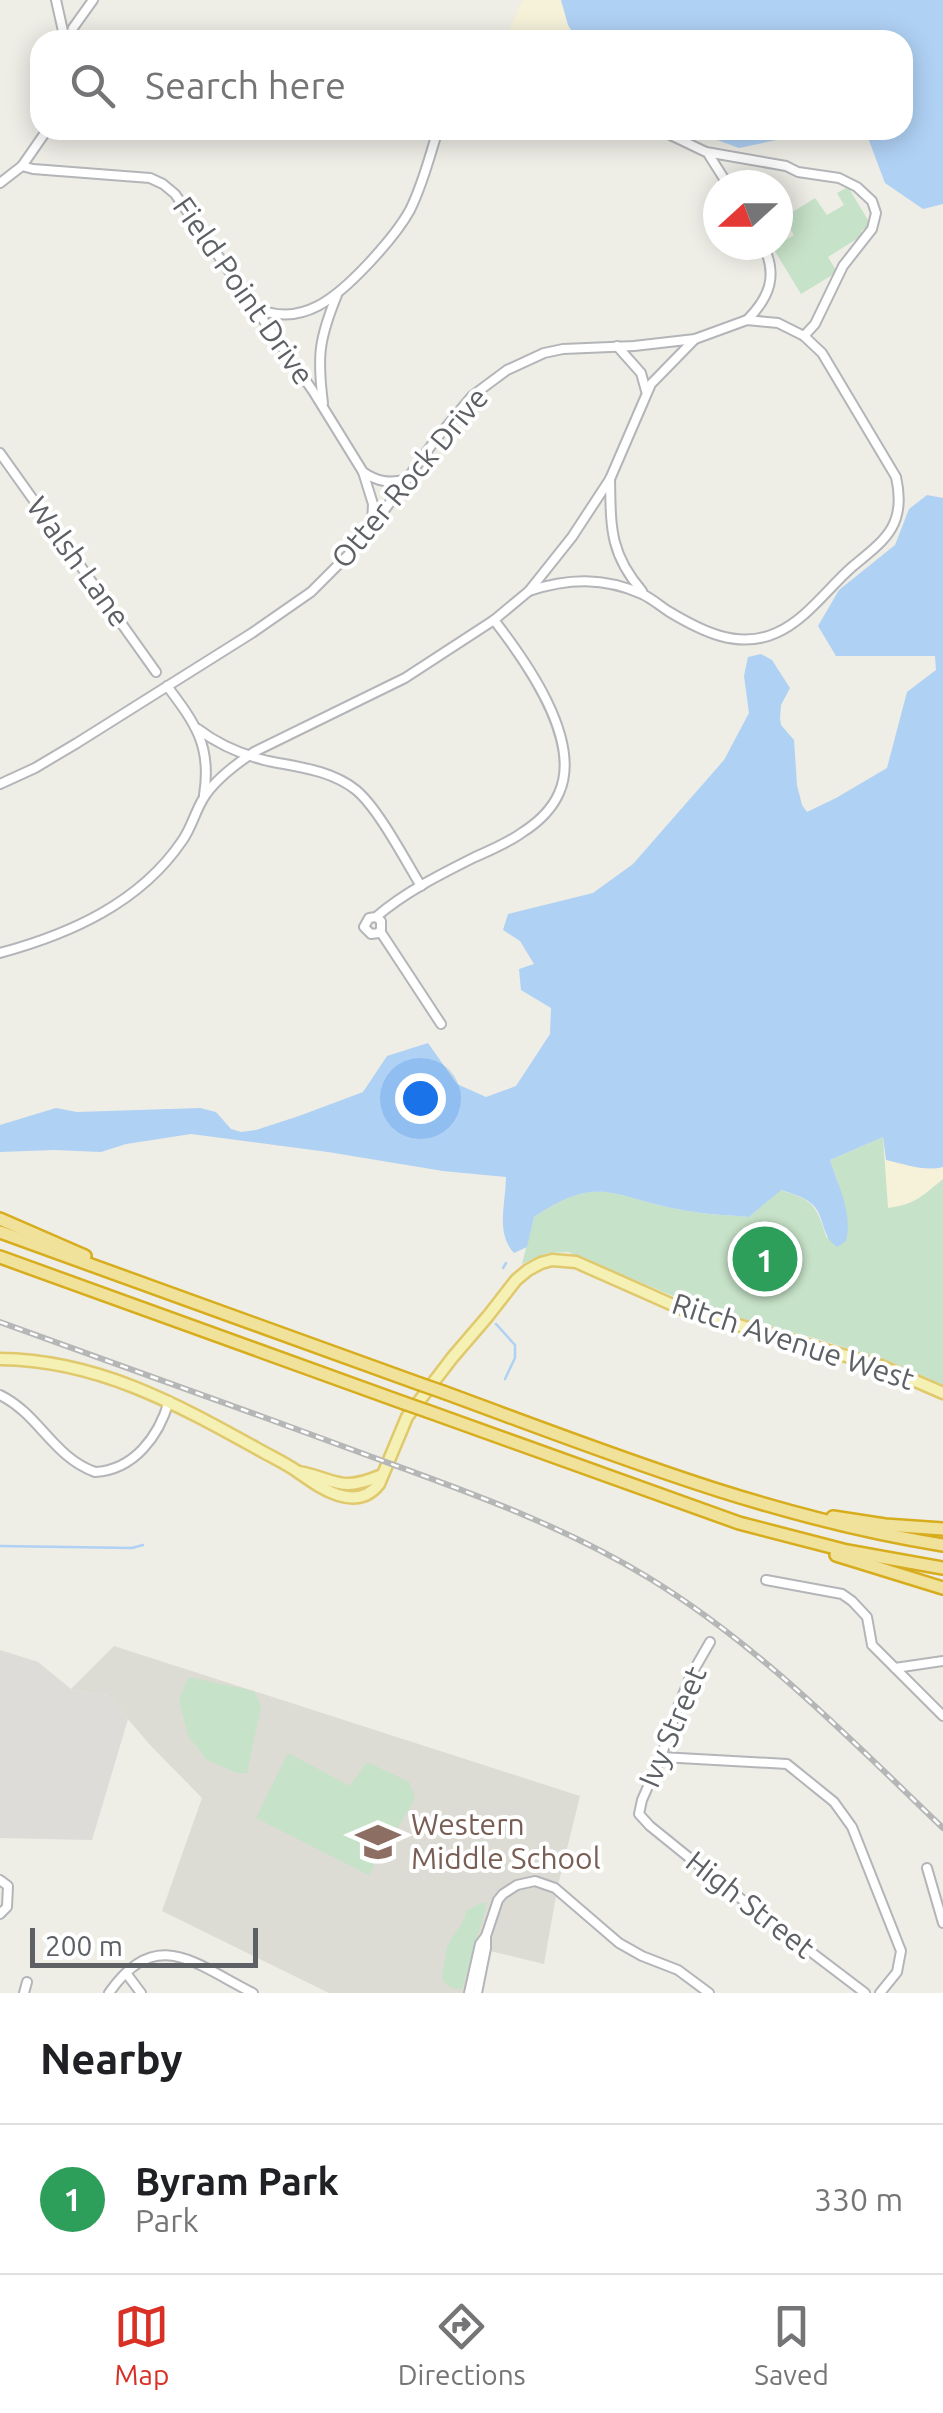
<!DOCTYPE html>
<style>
:root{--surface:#fff;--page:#f6f6f6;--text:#202124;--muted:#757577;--line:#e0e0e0;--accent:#d93025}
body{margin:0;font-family:Ubuntu,sans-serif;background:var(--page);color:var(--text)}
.compass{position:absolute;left:703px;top:170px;width:90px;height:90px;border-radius:50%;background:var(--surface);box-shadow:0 5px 25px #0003;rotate:249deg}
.scale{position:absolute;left:30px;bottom:25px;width:228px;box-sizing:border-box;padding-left:10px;border:5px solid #5d6064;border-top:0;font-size:28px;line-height:35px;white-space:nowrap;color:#5d6064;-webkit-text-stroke:8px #fff;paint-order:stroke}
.you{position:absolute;left:420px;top:1098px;width:35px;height:35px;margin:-25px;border:8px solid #fff;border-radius:50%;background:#1a73e8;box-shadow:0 0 0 15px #1a73e833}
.badge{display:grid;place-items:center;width:65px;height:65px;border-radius:50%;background:var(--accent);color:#fff;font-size:32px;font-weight:700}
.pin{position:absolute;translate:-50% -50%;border:5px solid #fff;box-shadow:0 2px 10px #0006}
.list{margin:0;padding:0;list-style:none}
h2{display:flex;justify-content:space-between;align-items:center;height:130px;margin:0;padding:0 40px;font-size:42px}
h2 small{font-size:32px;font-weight:400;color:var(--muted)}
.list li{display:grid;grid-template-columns:65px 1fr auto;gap:30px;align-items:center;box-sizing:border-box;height:150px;padding:0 40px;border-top:2px solid var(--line)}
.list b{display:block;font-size:38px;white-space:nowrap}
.list p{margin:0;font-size:32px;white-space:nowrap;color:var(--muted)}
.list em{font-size:32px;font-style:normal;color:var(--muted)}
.icon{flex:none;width:55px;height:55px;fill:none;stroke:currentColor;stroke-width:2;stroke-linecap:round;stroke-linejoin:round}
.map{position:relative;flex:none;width:943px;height:1993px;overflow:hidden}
.search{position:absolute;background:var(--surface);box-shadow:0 5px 25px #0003;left:30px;right:30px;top:30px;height:110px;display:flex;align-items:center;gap:25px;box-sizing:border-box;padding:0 35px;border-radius:30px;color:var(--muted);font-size:38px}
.sheet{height:280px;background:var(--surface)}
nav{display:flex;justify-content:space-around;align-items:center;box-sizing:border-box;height:140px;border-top:2px solid var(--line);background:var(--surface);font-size:28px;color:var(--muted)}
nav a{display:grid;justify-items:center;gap:5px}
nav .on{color:var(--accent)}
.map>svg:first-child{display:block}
</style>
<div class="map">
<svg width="943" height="1993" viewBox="0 0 943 1993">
<rect width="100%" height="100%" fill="#eeede6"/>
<path fill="#dddcd8" d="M0,1650L38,1662L71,1689L108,1696L128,1719L92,1840L0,1838Z"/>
<path fill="#dddcd4" d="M114,1646L580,1796L558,1885L544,1964L478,1948L465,1993H329L162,1911L202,1798L151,1746L108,1696L71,1689Z"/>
<g fill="#c6e2c8">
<path d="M848,187L871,225L861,231L863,235L828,257L837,272L801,294L773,248L794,235L783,218L815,198L827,215L844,205L837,193Z"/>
<path d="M883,1137L943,1167V1385L891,1362L818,1339L704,1309L568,1252L547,1253L522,1264L534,1217C598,1174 611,1196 677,1209C701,1214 725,1215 749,1217L780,1190C816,1201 816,1206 827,1239L838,1182L830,1160Z"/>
<path d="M189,1677L254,1691L261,1706L247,1773H237L207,1760L188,1736L179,1700Z"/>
<path d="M288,1753L350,1786L367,1762L409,1782L415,1798L391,1840L388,1839L369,1875L256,1818Z"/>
<path d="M481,1903H486V1907L462,1989C453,1989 446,1986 442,1978L447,1946L465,1918L466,1911Z"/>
</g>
<g fill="#f6f1d9">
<path d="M522,0H561L568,25L577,40H521L518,34L511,37L509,31Z"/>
<path d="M943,1136V1179C924,1195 914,1205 888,1208L883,1137Z"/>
</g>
<g fill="#afd1f4">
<path d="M561,0H943V204L923,209L885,183L865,130H903V40H577L568,25Z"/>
<path d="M690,130H785L781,139L739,148Z"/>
<path d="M927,495L943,498V1167C925,1172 905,1164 886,1160L883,1137L830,1160C838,1185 853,1214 846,1241L837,1247C823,1237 825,1224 817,1210C810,1198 793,1194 781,1190L749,1217C725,1215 701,1214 677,1209C611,1196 598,1174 534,1217L527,1247L514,1253C495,1232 506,1203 506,1177L443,1171L328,1152L191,1134L126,1144L101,1152L54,1150L0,1152V1125L56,1108L77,1112L200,1108L216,1112L231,1129L241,1132L256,1130L299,1116L363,1092L387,1056L428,1043L457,1084L486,1097L516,1086L550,1034L551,1008L521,990L519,969L534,964L520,941L503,930L508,914L593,893L633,864L724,760L749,713L744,676L748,657L761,654L772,660L790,688L781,705L780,718L781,725L794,740L797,785L802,805L807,812L836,798L887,768L907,692L936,670L935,656H836L818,626L839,590L895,545L909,509Z"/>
</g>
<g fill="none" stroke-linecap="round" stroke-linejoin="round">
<g stroke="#afd1f4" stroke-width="2.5">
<path d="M503,1268L506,1263"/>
<path d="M496,1324L515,1345V1358L505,1379"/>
<path d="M0,1546L132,1548L143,1545"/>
</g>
<g stroke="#b3b5b9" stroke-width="12">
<g id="minor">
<path d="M56,0L65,40"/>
<path d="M69,40L73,28L93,0"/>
<path d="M660,130L706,152L786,166L798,172L839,178L857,187L872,201L876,213L872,229L843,266L815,324L804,336"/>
<path d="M709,155L728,185"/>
<path d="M22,166L33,169L150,178L163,184L175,194L313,391L363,472L373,504L372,523"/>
<path d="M0,183L22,166L47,130"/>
<path d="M255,307C301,330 338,296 368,264C383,248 399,230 410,210C423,184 429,158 438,130"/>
<path d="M747,320C770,297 778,275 763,245"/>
<path d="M617,346L641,373L646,391"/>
<path d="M323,403C317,356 319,339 337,295"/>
<path d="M0,453L156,672"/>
<path d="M363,472C378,482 388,483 406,480"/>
<path d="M610,479C611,526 609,553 642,591"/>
<path d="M167,686C195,723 212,746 204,795"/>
<path d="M198,729C219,745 243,755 268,761C298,767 331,770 356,790C378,808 405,860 421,886"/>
<path d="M0,784L35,768L77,743L252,633L311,592L362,541L436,439L472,396L507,370L544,353L563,349L634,346L695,339L747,320L778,323L804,336L822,353L896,477C907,525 885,540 852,567C828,588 806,620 776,633C738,650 701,631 668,611C659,605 651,598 642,594C604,577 568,578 529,591"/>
<path d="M376,917L381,921V929L379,933L371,934L364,927L369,918L376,917C405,892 441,874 475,857C491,850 508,843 523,832C537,823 552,809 559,793C583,740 525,660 494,620"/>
<path d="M380,931L441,1024"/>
<path d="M0,953C70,934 140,903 182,841C191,829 195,812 203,799C214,780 236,764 254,752L405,678L494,620L529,591L572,537L610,479L651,384L695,339"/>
<path d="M0,1395C39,1414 53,1457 95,1472C134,1470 159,1436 169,1401"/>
<path d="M766,1580L842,1594L852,1601L867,1617L872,1645L943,1716"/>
<path d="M710,1642L691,1675L678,1707L661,1757L642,1800L639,1814L650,1826L723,1885L865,1993"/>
<path d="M895,1668L943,1661"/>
<path d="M661,1757L787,1764L834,1802L852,1827L901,1951L897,1972L880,1993"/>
<path d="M927,1868L943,1923"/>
<path d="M0,1880L8,1886L7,1907L0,1914"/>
<path d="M126,1973L141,1993"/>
<path d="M24,1993L27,1982"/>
<path d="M109,1993C156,1925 195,1964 253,1993"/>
<path d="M469,1993L480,1944L486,1936L498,1900L503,1894L517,1885L535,1881L555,1888L619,1943L642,1956L678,1970L709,1993"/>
<path d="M477,1993L486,1948V1936"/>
</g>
</g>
<g stroke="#e0c96d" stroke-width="15">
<g id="major">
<path d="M0,1359C100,1360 180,1406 265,1453C276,1459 288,1465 298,1472C311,1481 323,1490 338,1495C354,1500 368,1498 379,1484L407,1417L452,1358L488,1316L516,1280L528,1270L541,1263L552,1260L576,1262L682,1309L881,1366L943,1393"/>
<path d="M299,1472C339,1480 339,1493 382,1475"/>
</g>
</g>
<g stroke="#d7ac1d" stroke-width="16">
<g id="highway">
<path d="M0,1219L85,1256"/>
<path d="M0,1232L420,1384"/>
<path d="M0,1257L404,1403"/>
<path d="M443,1392C609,1453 767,1517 943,1545"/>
<path d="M427,1411L739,1523L847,1551L943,1568"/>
<path d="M833,1517L885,1525L943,1529"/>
<path d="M836,1555L943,1588"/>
</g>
</g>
<use href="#minor" stroke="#fff" stroke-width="8"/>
<use href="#major" stroke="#f5f0b4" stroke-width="10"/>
<use href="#highway" stroke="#f0e19b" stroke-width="11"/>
<g stroke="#b5b6b6" stroke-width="6">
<path id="rail" d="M0,1322C121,1366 243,1409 364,1454C462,1490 559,1523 649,1578C760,1646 849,1738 943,1828"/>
</g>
<use href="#rail" stroke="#fff" stroke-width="2.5" stroke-dasharray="8" stroke-linecap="butt"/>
<g stroke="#d7ac1d" stroke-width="16" stroke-linecap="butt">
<g id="highway-bridge">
<path d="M420,1384L443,1392"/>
<path d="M404,1403L427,1411"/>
</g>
</g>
<use href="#highway-bridge" stroke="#f0e19b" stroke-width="11"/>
</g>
<defs>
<g id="school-bare" transform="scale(3.45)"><path d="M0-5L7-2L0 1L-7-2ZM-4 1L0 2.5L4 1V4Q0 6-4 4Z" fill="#8d6e63" stroke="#fff" stroke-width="2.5" paint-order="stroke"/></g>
</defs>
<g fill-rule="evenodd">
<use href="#school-bare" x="378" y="1842"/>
</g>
<g text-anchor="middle" stroke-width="8" stroke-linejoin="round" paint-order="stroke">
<g font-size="30" fill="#5d6064" stroke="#fff">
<text transform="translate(243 291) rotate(55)" y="10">Field Point Drive</text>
<text transform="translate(410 478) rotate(-50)" y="10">Otter Rock Drive</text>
<text transform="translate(78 562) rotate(54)" y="10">Walsh Lane</text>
<text transform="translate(793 1342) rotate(18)" y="10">Ritch Avenue West</text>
<text transform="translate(673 1727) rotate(-67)" y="10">Ivy Street</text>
<text transform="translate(750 1905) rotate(38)" y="10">High Street</text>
</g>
<g font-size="30" fill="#785e54" stroke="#fff" text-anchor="start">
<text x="411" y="1835">Western<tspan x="411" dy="34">Middle School</tspan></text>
</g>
</g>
</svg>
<svg class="compass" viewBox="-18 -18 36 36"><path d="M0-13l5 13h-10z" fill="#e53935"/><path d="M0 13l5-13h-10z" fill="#757577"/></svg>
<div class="scale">200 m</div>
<div class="you"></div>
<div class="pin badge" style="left:765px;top:1259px;background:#2e9e5b">1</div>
<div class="search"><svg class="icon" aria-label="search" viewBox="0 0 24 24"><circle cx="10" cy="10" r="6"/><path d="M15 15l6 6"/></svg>Search here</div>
</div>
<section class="sheet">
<h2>Nearby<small></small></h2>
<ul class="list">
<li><span class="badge" style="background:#2e9e5b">1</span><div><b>Byram Park</b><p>Park</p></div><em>330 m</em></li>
</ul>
</section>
<nav>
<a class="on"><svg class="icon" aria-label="map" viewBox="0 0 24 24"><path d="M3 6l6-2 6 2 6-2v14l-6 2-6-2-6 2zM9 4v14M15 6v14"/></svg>Map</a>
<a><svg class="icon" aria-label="directions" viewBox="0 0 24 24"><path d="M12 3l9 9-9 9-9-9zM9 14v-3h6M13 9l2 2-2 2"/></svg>Directions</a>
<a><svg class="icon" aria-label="saved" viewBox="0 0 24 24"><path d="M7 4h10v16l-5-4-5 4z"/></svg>Saved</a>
</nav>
